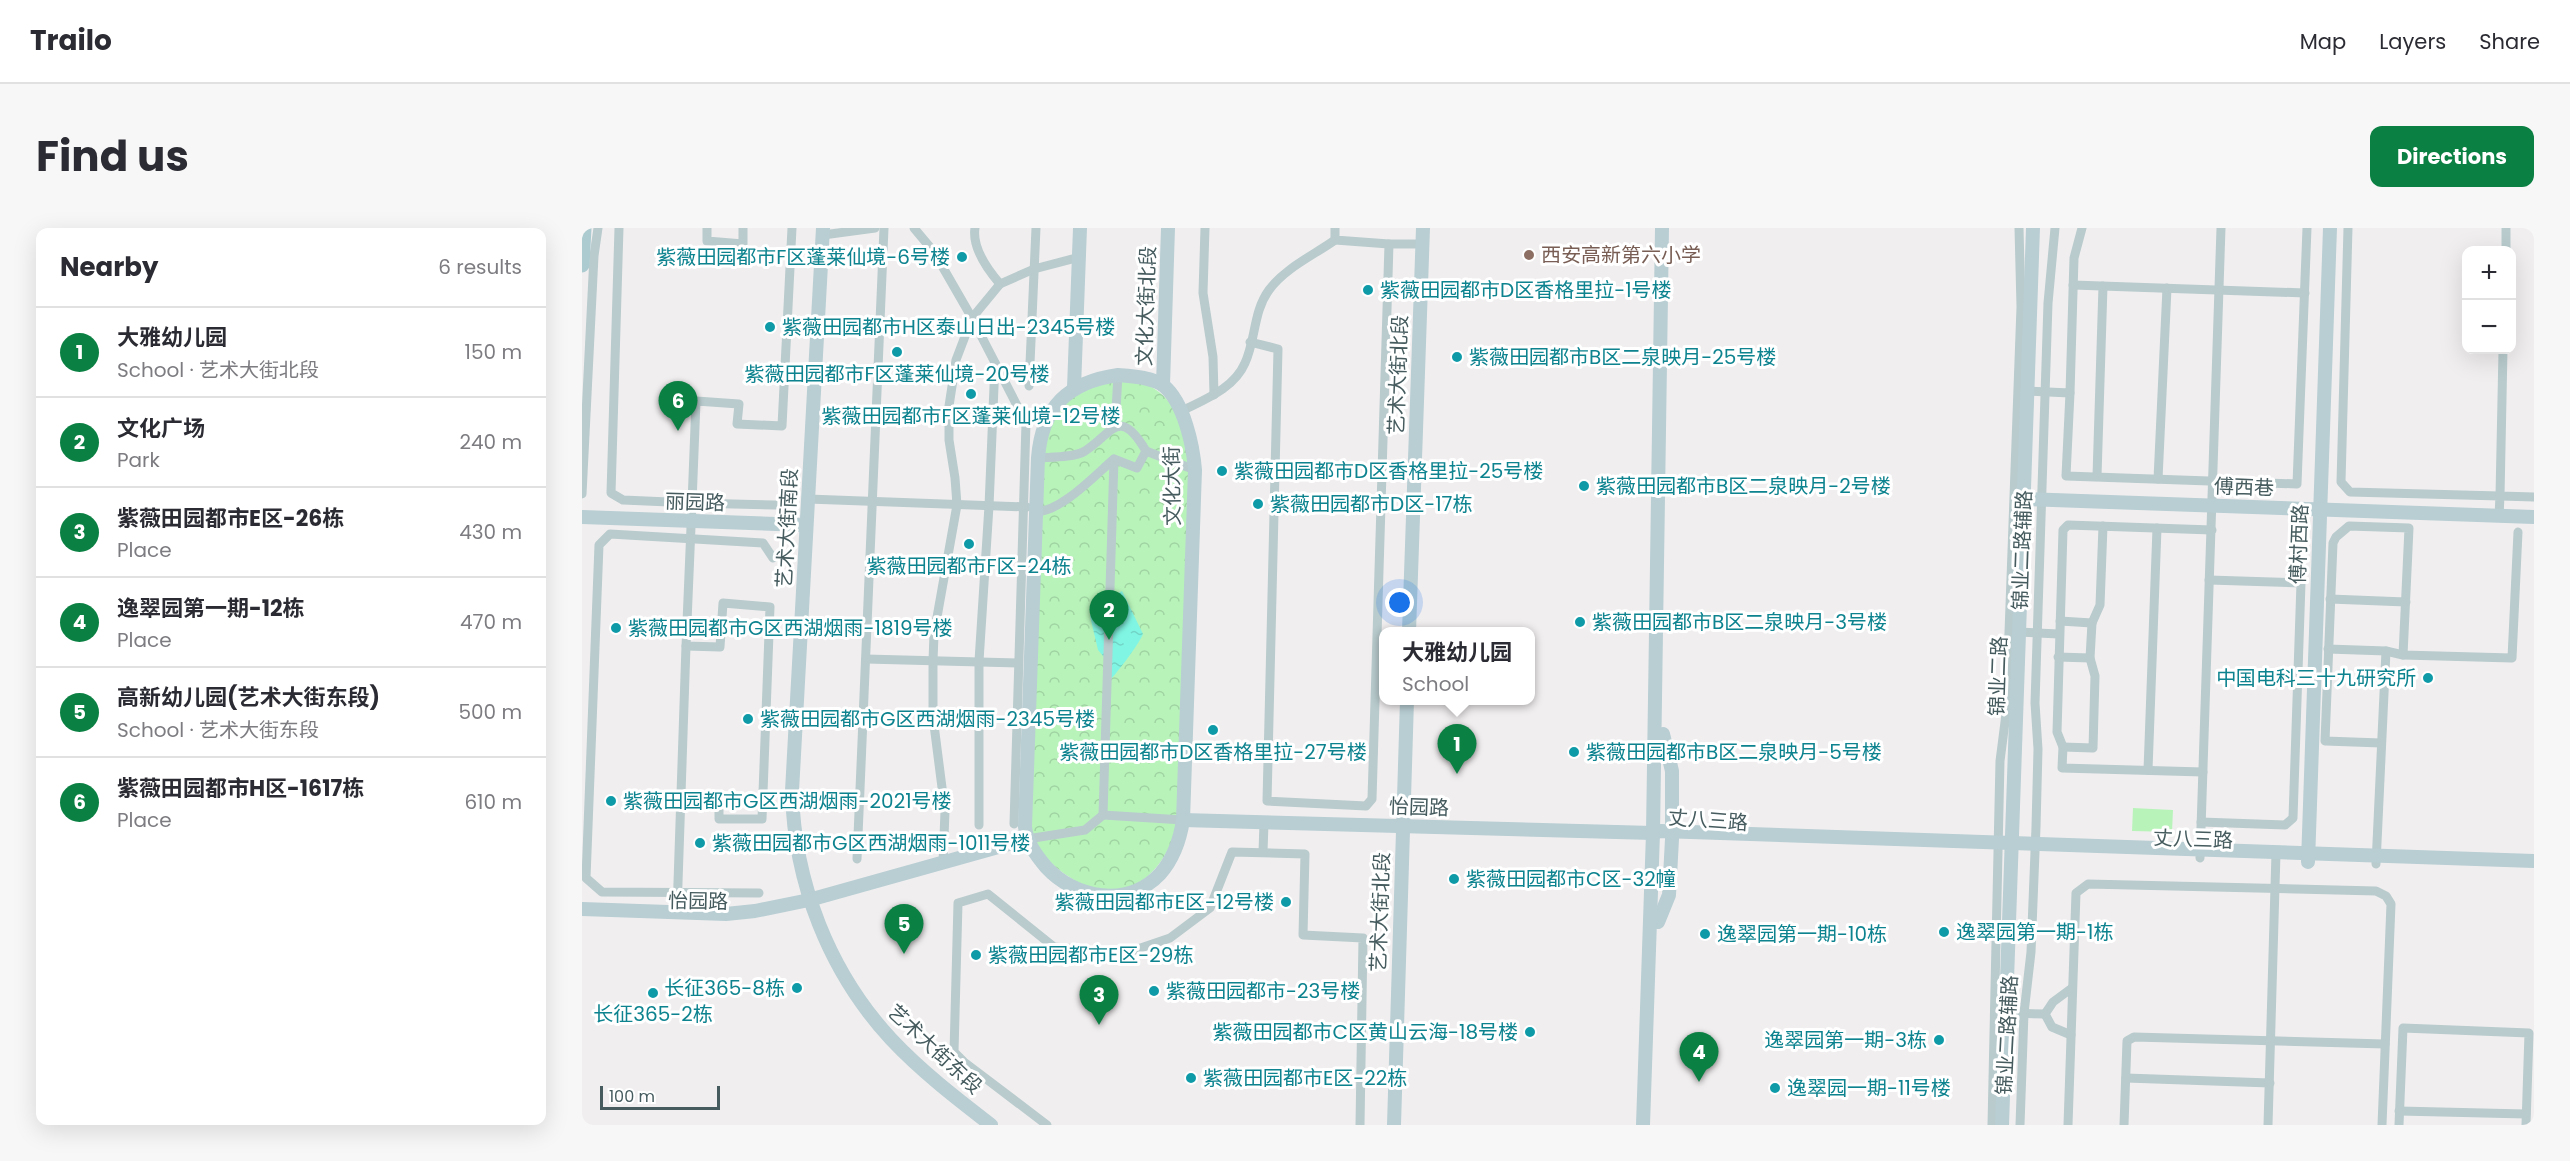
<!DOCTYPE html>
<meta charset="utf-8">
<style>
:root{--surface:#fff;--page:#f7f7f7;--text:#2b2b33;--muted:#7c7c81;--line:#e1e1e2;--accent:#0b8043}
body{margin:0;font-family:Poppins,"Noto Sans SC",sans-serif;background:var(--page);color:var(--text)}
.controls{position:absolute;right:18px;top:18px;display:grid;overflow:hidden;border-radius:12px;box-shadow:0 6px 24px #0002}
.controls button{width:54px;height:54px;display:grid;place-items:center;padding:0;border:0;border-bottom:2px solid var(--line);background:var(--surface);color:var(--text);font:30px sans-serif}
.scale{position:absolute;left:18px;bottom:15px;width:120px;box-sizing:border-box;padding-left:6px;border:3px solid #455b5e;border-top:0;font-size:16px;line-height:21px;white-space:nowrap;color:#455b5e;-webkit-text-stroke:4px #fff;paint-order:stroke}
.you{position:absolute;left:818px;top:375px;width:21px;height:21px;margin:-15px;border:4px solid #fff;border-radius:50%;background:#1a73e8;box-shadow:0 0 0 9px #1a73e833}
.badge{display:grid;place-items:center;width:39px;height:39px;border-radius:50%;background:var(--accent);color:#fff;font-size:20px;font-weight:700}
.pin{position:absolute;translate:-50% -50px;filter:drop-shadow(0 2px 3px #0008)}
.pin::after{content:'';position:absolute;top:32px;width:21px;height:18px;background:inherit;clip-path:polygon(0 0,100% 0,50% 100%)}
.popup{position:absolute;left:797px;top:399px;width:156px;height:78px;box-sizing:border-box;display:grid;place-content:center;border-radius:12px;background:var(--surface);filter:drop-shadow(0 2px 4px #0005);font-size:20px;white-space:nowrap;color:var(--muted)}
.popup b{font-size:22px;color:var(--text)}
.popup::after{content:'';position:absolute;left:50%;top:100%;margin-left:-12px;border:12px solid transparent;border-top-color:var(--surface)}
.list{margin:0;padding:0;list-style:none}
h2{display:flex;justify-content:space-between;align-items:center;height:78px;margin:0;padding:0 24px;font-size:26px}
h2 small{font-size:20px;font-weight:400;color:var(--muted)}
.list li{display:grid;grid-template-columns:39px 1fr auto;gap:18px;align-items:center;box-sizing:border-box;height:90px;padding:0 24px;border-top:2px solid var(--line)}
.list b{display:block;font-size:22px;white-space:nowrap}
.list p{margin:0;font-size:20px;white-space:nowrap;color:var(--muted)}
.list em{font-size:20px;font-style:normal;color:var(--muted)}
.map{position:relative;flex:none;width:1952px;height:897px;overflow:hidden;border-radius:12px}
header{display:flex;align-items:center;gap:36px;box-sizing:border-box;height:84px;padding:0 30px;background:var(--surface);border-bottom:2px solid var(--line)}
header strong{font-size:28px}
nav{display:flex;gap:33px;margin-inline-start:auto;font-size:21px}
.intro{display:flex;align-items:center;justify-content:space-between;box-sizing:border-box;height:144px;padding:0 36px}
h1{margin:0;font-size:42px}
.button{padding:15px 27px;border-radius:12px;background:var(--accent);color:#fff;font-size:21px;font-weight:700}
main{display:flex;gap:36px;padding:0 36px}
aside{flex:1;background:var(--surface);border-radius:12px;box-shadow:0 6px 24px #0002}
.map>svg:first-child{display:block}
</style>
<header>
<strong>Trailo</strong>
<nav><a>Map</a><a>Layers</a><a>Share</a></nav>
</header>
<div class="intro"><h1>Find us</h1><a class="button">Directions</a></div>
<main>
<aside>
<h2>Nearby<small>6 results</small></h2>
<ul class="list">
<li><span class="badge">1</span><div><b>大雅幼儿园</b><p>School · 艺术大街北段</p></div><em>150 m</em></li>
<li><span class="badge">2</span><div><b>文化广场</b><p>Park</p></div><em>240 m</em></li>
<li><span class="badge">3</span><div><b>紫薇田园都市E区-26栋</b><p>Place</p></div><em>430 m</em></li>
<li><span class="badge">4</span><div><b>逸翠园第一期-12栋</b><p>Place</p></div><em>470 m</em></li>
<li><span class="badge">5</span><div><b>高新幼儿园(艺术大街东段)</b><p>School · 艺术大街东段</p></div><em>500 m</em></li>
<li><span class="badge">6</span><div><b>紫薇田园都市H区-1617栋</b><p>Place</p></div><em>610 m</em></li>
</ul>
</aside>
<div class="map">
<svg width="1952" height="897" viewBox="0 0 1952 897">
<defs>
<pattern id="park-crowns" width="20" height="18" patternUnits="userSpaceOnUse" patternTransform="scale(1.5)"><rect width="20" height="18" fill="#b8f4ba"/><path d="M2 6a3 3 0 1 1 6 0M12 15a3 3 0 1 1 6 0" fill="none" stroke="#a0d3a2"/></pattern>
<pattern id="water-ripples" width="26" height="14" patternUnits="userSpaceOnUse" patternTransform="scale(1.5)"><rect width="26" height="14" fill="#81f5e3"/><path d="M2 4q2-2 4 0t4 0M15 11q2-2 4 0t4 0" fill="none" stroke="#71d4c5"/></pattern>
</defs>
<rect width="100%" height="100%" fill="#f1eeef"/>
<path fill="url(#park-crowns)" d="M530,153C539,153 550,153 558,155C597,164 604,211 608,243L595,597C587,630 564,662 528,663C522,663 514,664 509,662C503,660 495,654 489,650C468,638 455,621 448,597L461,226C464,206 474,175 494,165C505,159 519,157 530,153Z"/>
<path fill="#b8f4ba" d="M1551,580L1591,582L1590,604L1550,603Z"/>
<path fill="url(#water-ripples)" d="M540,363L561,406C557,416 536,444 528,452L522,429L516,422L508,388L516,377Z"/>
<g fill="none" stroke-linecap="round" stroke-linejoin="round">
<g stroke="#b9cbcd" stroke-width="9">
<path d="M37,0L29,265L41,272L110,275L104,418L138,419L141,375L188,379L180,591H137V575L128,574"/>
<path d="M125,0V13L161,16V0"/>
<path d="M332,0L352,24L390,90L444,195L432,596"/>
<path d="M393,0C390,19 406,42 418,56"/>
<path d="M623,0L621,65L631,129L632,167"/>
<path d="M753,0V12L807,16"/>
<path d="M1766,0L1759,254L1768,264L1918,268L1917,288"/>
<path d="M241,7L293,0"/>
<path d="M1924,22V0"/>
<path d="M1491,57L1723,65"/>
<path d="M668,114L696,121L685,573L784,578L790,571L807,16H840"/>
<path d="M1921,122L1918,268L1952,269"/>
<path d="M447,158L454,0"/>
<path d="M1445,163L1488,165L1492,30L1500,0"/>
<path d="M1488,165L1484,248L1715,256L1725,0"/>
<path d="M598,184C621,172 652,161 663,135C674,111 671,84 687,62C703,40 732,27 753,12"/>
<path d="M533,199L536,147"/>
<path d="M456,230C469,229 491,230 503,223C530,206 537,177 564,223"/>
<path d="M1515,248L1521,58"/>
<path d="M1576,251L1585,60"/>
<path d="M0,266L12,28L16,0"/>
<path d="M226,271L445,279"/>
<path d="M193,277L110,275L114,173L157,176L155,196L200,198L210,0"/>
<path d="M454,284C480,283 512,248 532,231L555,240L564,223L613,242"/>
<path d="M1748,371L1824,374"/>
<path d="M1478,393L1510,395"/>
<path d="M1437,404L1477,406"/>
<path d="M1746,421L1804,423L1821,427L1930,430L1936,304"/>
<path d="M1476,429L1508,430"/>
<path d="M284,431L436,435"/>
<path d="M1799,515L1743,513L1751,315L1754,309L1767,298L1827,300L1821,427"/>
<path d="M1481,519L1511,520L1513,448L1508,430L1510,395L1518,377L1521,298"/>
<path d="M1566,542L1575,300"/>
<path d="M1621,544L1480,540L1481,519L1475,504L1481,302L1486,297L1630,302"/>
<path d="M521,587L532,231"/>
<path d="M1619,594L1703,597L1711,590L1719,355L1627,352"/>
<path d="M397,597V433L407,278L413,135"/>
<path d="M445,611L503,602L521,587L601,592"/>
<path d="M681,624L682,595"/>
<path d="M1618,630L1639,0"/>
<path d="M275,631L302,0"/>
<path d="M361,635L363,583L351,489V433L352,406L375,277L373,250L367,212V178L374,132L390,90L418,56L452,41L498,29"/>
<path d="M1794,636L1804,423"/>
<path d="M177,665L20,664L4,650L17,317L28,306L181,315L191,330"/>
<path d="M95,684L104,418"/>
<path d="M1424,785L1463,786"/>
<path d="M1463,786L1471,774L1490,760"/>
<path d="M1463,786L1470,799L1489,807"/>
<path d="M1544,850L1688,855"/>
<path d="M1817,883L1944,886"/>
<path d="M465,897L382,834L372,824L376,675L406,666L472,719L544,725L588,710L628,680L650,624L723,626L721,707L781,710L778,897"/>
<path d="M1410,897L1418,533L1424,486L1439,79L1437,0"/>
<path d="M1438,897L1442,785L1449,724L1454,599L1456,521L1453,475L1466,75L1473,0"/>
<path d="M1486,897L1494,665L1506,656L1794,663L1804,668L1809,676L1800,897"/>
<path d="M1542,897L1545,813L1552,809L1803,816"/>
<path d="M1686,897L1694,625"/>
<path d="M1817,897L1821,800L1947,805L1944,897"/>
</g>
<g stroke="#b8ced3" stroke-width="14">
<path d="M241,0L210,563C212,654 247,744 309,811C339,843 374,870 409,897"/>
<path d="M536,147C549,148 571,149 582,158C602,175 611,217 613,242L601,592C598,612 592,630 578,646C546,680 493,671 464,639C454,627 445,615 443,599L456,230C460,179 486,154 536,147Z"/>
<path d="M581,157L586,0"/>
<path d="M492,160L498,0"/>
<path d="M1442,271L1952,289"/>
<path d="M0,289L224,297"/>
<path d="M827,404L841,0"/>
<path d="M601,592L1071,605L1079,603L1952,633"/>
<path d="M1726,634L1748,0"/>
<path d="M0,681L144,686L173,683L227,672L445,611"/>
<path d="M1076,694L1087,667L1090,611V543L1081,506"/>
<path d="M812,897L825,472"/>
<path d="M1061,897L1071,605L1080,0"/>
<path d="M1420,897L1451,0"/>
</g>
<path stroke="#abcbd0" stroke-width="15" d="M0,37L2,0"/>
</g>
<circle fill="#8d6e63" stroke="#fff" stroke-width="2" cx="947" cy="27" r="6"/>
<g fill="#0f9aa8" stroke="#fff" stroke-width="2">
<circle cx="380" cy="29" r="6"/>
<circle cx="786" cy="62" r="6"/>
<circle cx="188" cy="99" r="6"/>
<circle cx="315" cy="124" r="6"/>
<circle cx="875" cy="129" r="6"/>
<circle cx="389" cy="166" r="6"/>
<circle cx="640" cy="243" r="6"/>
<circle cx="1002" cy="258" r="6"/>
<circle cx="676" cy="276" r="6"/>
<circle cx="387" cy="316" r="6"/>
<circle cx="998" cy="394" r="6"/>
<circle cx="34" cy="400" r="6"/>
<circle cx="1846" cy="450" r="6"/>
<circle cx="166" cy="491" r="6"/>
<circle cx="631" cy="502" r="6"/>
<circle cx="992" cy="524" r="6"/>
<circle cx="29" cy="573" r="6"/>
<circle cx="118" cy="615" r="6"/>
<circle cx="872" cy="651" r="6"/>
<circle cx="704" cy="674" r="6"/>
<circle cx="1362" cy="704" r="6"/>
<circle cx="1123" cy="706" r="6"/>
<circle cx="394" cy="727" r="6"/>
<circle cx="215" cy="760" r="6"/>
<circle cx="572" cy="763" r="6"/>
<circle cx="71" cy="765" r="6"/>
<circle cx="948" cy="804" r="6"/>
<circle cx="1357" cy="812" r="6"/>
<circle cx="609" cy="850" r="6"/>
<circle cx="1193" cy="860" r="6"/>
</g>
<g text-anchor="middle" stroke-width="6" stroke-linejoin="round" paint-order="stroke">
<g font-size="20" fill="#785e54" stroke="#fff" text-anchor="start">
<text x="959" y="34">西安高新第六小学</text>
</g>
<g font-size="20" fill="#0d838f" stroke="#fff" text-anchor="start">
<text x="368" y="36" text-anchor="end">紫薇田园都市F区蓬莱仙境-6号楼</text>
<text x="798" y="69">紫薇田园都市D区香格里拉-1号楼</text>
<text x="200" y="106">紫薇田园都市H区泰山日出-2345号楼</text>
<text x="887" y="136">紫薇田园都市B区二泉映月-25号楼</text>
<text x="315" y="153" text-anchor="middle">紫薇田园都市F区蓬莱仙境-20号楼</text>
<text x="389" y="195" text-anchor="middle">紫薇田园都市F区蓬莱仙境-12号楼</text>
<text x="652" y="250">紫薇田园都市D区香格里拉-25号楼</text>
<text x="1014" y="265">紫薇田园都市B区二泉映月-2号楼</text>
<text x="688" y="283">紫薇田园都市D区-17栋</text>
<text x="387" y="345" text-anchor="middle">紫薇田园都市F区-24栋</text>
<text x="1010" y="401">紫薇田园都市B区二泉映月-3号楼</text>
<text x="46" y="407">紫薇田园都市G区西湖烟雨-1819号楼</text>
<text x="1834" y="457" text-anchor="end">中国电科三十九研究所</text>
<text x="178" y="498">紫薇田园都市G区西湖烟雨-2345号楼</text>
<text x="631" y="531" text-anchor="middle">紫薇田园都市D区香格里拉-27号楼</text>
<text x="1004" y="531">紫薇田园都市B区二泉映月-5号楼</text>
<text x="41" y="580">紫薇田园都市G区西湖烟雨-2021号楼</text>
<text x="130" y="622">紫薇田园都市G区西湖烟雨-1011号楼</text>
<text x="884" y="658">紫薇田园都市C区-32幢</text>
<text x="692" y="681" text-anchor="end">紫薇田园都市E区-12号楼</text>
<text x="1374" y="711">逸翠园第一期-1栋</text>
<text x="1135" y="713">逸翠园第一期-10栋</text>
<text x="406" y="734">紫薇田园都市E区-29栋</text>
<text x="203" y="767" text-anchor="end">长征365-8栋</text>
<text x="584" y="770">紫薇田园都市-23号楼</text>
<text x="71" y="793" text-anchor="middle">长征365-2栋</text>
<text x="936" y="811" text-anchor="end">紫薇田园都市C区黄山云海-18号楼</text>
<text x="1345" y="819" text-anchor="end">逸翠园第一期-3栋</text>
<text x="621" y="857">紫薇田园都市E区-22栋</text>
<text x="1205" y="867">逸翠园一期-11号楼</text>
</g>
<g font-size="20" fill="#455b5e" stroke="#fff">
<text transform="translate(564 78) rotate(-88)" y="7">文化大街北段</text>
<text transform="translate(816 147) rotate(-88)" y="7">艺术大街北段</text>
<text transform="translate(590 258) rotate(-91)" y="7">文化大街</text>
<text transform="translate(1662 259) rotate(2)" y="7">傅西巷</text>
<text transform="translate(113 274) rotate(2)" y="7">丽园路</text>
<text transform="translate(205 300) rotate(-87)" y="7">艺术大街南段</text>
<text transform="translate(1717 316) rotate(-88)" y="7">傅村西路</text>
<text transform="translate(1440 322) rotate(-88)" y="7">锦业二路辅路</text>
<text transform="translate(1416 448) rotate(-88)" y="7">锦业二路</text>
<text transform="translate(837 579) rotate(2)" y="7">怡园路</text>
<text transform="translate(1126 592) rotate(4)" y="7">丈八三路</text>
<text transform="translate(1611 611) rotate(2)" y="7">丈八三路</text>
<text transform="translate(116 673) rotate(1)" y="7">怡园路</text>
<text transform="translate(798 684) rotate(-88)" y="7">艺术大街北段</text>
<text transform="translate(1425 807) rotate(-87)" y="7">锦业二路辅路</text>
<text transform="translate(353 821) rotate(43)" y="7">艺术大街东段</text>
</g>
</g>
</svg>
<div class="controls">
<button>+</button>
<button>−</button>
</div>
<div class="scale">100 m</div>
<div class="you"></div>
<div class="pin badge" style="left:875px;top:546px">1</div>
<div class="popup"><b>大雅幼儿园</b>School</div>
<div class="pin badge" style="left:527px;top:412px">2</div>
<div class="pin badge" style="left:517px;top:797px">3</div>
<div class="pin badge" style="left:1117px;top:854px">4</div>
<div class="pin badge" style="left:322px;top:726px">5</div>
<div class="pin badge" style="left:96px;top:203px">6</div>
</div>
</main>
